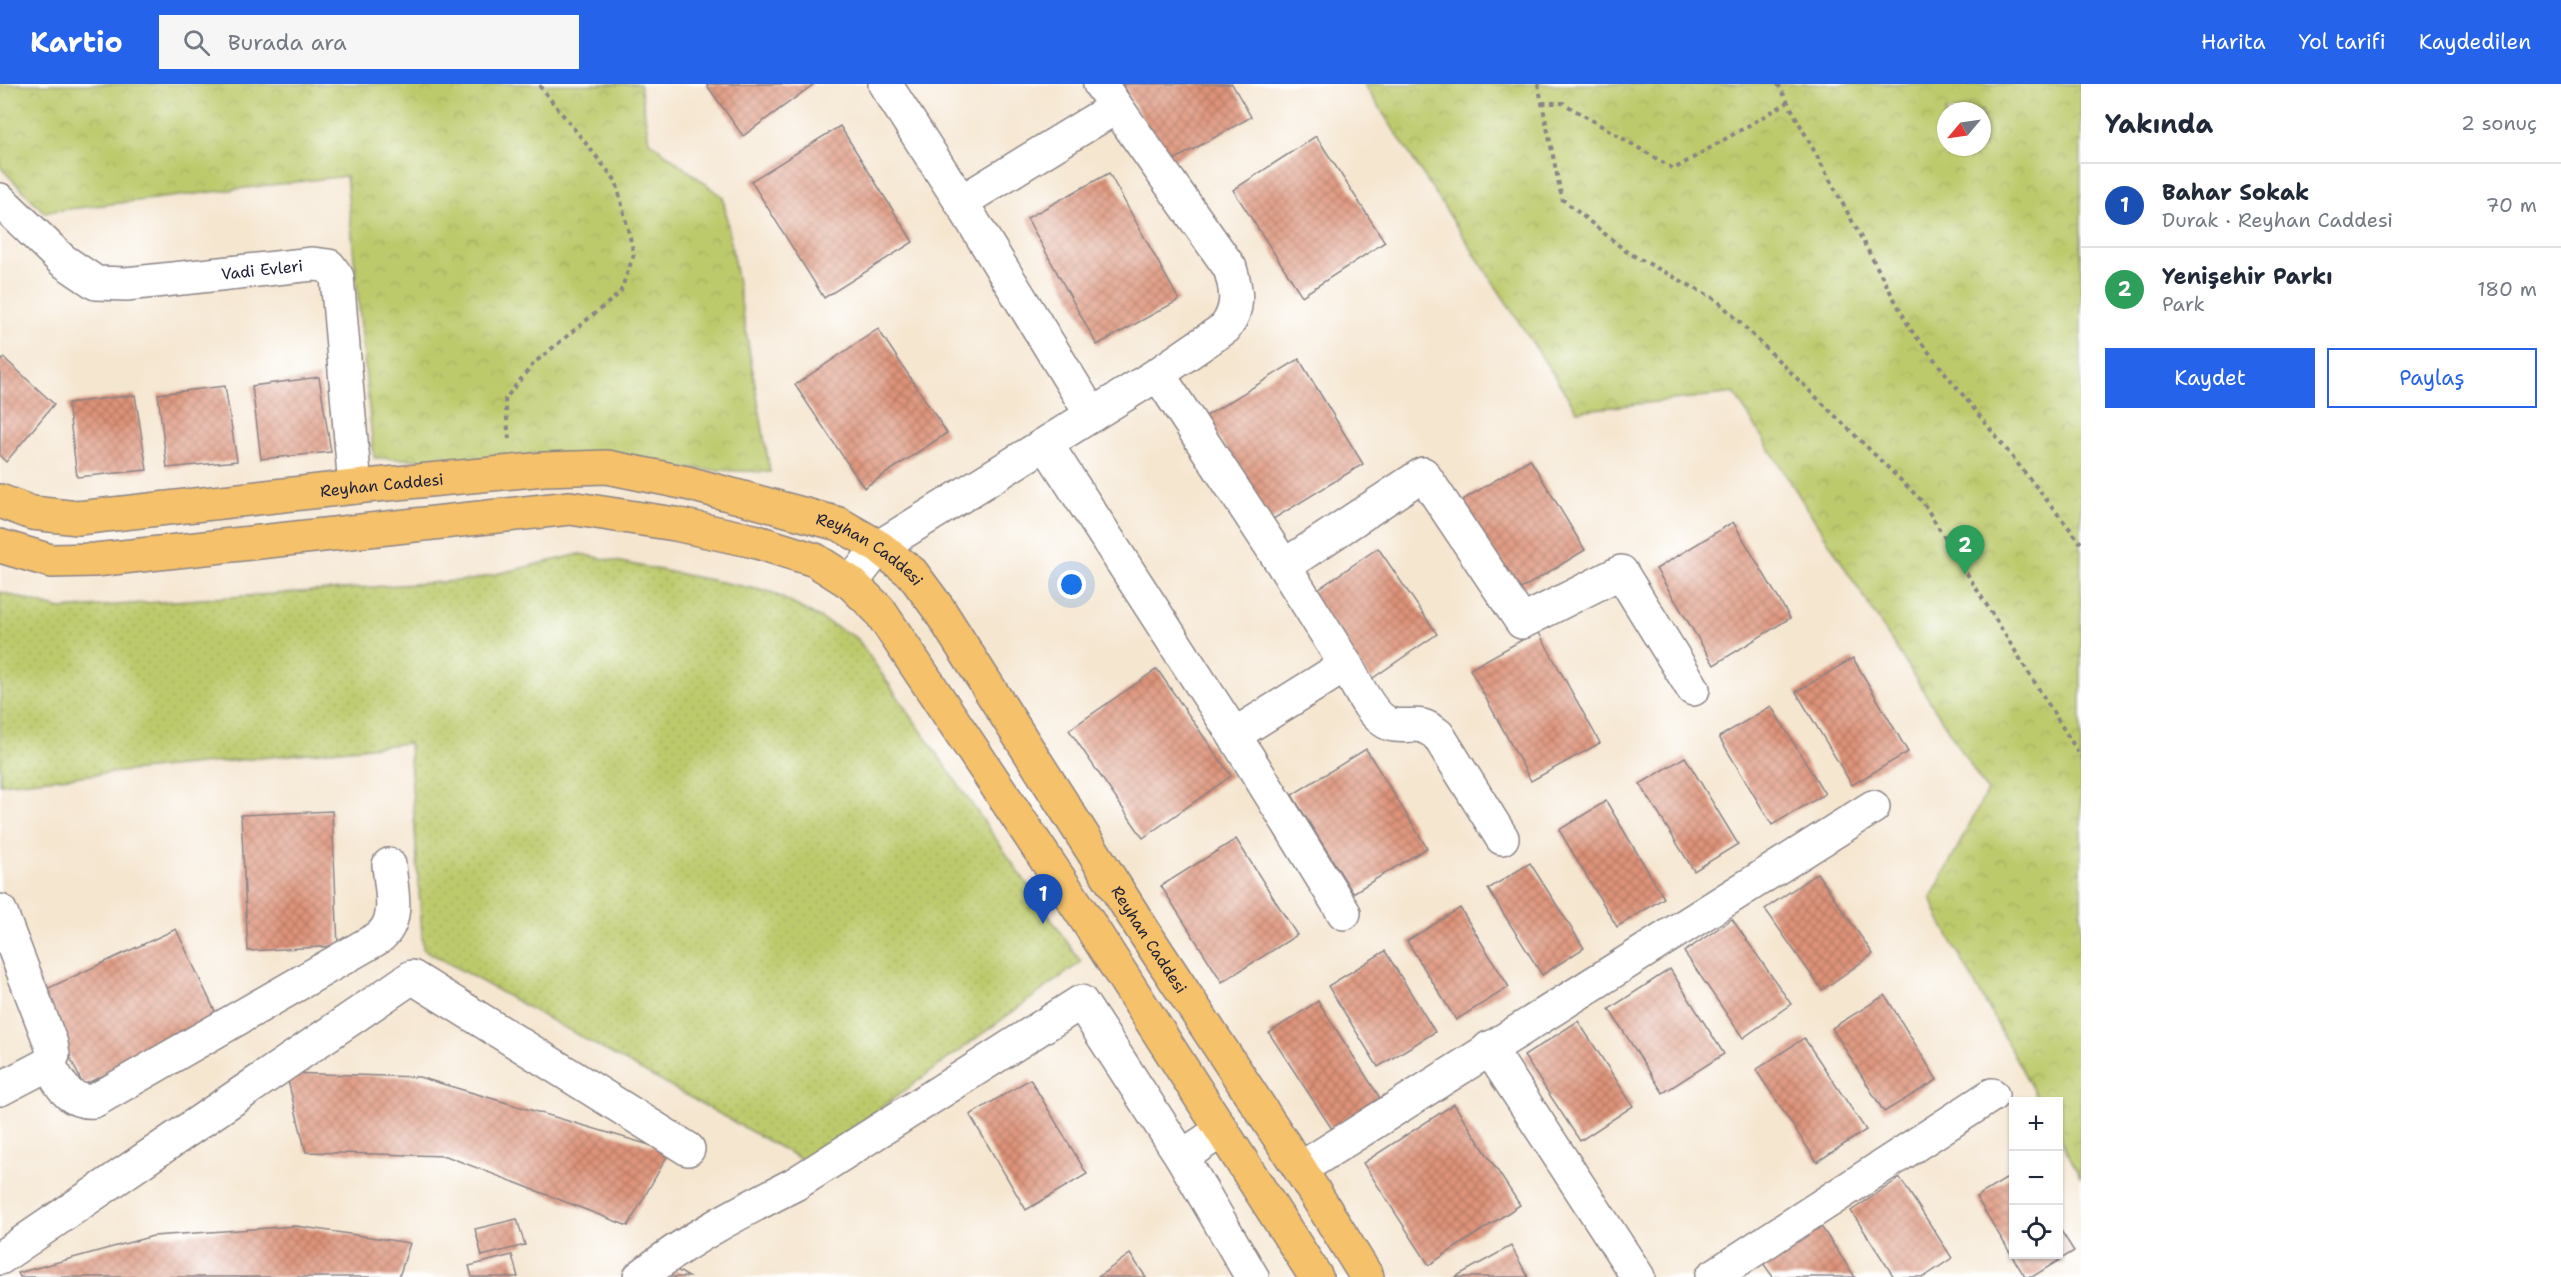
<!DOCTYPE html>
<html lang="tr">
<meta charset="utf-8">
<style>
:root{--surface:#fff;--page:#f6f6f7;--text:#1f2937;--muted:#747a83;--line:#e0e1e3;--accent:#2563eb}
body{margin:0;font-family:"Shantell Sans",sans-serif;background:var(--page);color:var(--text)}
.controls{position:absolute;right:18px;bottom:18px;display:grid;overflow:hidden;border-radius:0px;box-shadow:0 2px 4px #0004}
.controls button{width:54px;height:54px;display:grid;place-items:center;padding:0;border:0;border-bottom:2px solid var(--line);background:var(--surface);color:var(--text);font:30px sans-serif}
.compass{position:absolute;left:1937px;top:18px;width:54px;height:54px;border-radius:50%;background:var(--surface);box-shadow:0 2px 4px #0004;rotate:241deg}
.you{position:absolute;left:1072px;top:501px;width:21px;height:21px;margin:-15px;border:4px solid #fff;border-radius:50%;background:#1a73e8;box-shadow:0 0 0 9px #1a73e833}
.badge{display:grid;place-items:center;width:39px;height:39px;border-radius:50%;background:var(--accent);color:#fff;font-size:20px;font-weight:700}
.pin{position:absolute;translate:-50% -50px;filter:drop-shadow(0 2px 3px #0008)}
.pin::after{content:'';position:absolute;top:32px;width:21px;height:18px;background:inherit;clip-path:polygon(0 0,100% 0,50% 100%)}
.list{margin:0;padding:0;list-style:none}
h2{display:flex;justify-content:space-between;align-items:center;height:78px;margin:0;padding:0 24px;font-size:26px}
h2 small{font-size:20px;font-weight:400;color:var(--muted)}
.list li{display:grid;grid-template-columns:39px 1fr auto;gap:18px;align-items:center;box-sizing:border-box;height:84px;padding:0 24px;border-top:2px solid var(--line)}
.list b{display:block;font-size:22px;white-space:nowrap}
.list p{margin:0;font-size:20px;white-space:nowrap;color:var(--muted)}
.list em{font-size:20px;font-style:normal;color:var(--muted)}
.actions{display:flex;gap:12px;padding:18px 24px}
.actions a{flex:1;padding:14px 0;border:2px solid var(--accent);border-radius:0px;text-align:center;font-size:21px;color:var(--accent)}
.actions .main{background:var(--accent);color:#fff}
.icon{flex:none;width:33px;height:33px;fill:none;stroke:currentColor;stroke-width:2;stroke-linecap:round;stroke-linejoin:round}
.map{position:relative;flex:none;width:2081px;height:1193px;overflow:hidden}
header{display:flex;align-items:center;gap:36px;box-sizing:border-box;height:84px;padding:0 30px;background:var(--accent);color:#fff}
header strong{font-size:28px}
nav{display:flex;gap:33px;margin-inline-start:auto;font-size:21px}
.search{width:420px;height:54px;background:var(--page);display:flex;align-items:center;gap:15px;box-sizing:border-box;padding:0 21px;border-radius:0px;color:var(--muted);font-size:22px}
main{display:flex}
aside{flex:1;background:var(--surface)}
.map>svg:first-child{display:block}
</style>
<header>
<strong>Kartio</strong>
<div class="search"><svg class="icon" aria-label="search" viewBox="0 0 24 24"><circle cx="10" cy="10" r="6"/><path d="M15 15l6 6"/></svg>Burada ara</div>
<nav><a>Harita</a><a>Yol tarifi</a><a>Kaydedilen</a></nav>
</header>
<main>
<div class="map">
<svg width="2081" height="1193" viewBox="0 0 2081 1193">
<defs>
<pattern id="grass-dots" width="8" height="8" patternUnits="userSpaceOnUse" patternTransform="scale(1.5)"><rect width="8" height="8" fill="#bdca6c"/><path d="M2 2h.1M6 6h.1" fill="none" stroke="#a2ad5e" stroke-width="1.8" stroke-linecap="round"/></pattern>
<pattern id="park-crowns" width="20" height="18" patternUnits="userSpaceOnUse" patternTransform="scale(1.5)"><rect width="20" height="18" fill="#bdca6c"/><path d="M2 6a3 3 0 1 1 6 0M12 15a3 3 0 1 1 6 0" fill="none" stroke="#a2ad5e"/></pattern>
<pattern id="building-cross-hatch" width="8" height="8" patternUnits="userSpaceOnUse" patternTransform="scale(1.5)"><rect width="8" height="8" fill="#de9379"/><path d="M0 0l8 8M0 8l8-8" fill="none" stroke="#b47864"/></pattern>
</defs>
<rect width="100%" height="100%" fill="#fff"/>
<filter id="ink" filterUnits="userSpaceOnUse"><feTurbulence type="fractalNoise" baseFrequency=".0167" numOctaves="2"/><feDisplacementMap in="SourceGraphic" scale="12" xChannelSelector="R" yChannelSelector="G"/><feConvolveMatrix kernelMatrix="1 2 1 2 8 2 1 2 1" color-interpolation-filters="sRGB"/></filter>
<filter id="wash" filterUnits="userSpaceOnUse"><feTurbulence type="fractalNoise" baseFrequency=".008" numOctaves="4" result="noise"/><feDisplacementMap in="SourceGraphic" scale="24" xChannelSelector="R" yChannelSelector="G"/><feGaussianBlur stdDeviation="1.35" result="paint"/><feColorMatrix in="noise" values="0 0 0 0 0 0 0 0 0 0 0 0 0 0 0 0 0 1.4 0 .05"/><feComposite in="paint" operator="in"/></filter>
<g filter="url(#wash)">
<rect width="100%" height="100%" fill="#f5e6d0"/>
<path fill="url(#grass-dots)" stroke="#707654" stroke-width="1.5" d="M580,470L771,508L857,554L1081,878L806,1078L423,865L409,659L0,700V508L60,525L471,496Z"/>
<g fill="url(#park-crowns)" stroke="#707654" stroke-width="1.5" fill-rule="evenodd">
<path d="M0,0H640L649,57L723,113L770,388L374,374L346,92L44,128L0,83Z"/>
<path d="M1364,0H2081V1094L2059,1053L2058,1018L2039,1017L1940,836L1931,814L1987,707L1734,309L1577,327ZM1946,27H1982V63H1946Z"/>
</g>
<g id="blocks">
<g fill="url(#building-cross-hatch)">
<path d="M706,0H814L743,52Z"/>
<path d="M1123,0H1232L1251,33L1167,80Z"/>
<path d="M840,42L913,158L824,214L751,97Z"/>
<path d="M1316,52L1385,158L1302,212L1233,106Z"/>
<path d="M1109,89L1179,216L1097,261L1027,134Z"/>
<path d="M878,245L947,349L864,404L795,301Z"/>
<path d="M4,274L54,320L6,378L0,372V278Z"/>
<path d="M1299,275L1363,380L1270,437L1206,332Z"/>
<path d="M319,293L331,368L261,375L252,302Z"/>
<path d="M225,302L237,377L167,384L158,310Z"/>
<path d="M135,311L147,386L77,393L68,319Z"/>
<path d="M1530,375L1585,466L1516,508L1461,417Z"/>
<path d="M1733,438L1790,534L1714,581L1656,485Z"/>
<path d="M1378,464L1437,550L1370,596L1311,510Z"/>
<path d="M1538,547L1600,659L1531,697L1470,585Z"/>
<path d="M1853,574L1908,668L1852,701L1796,608Z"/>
<path d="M1157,585L1231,692L1143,754L1069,646Z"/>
<path d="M1771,622L1825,710L1772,741L1719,653Z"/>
<path d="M1366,665L1427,764L1353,809L1292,711Z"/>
<path d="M1685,673L1738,760L1694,787L1640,700Z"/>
<path d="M1606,717L1664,814L1617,843L1559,746Z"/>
<path d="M332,727L338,862L248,867L241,731Z"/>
<path d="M1236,755L1297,851L1222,898L1161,802Z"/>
<path d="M1530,779L1584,864L1542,891L1488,805Z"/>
<path d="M1817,789L1873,870L1822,906L1765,825Z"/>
<path d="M1460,824L1509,903L1456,936L1407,857Z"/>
<path d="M1732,835L1791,920L1743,954L1684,868Z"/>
<path d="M176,845L220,938L83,1001L40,908Z"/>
<path d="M1385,867L1435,948L1378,983L1328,902Z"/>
<path d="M1670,885L1724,970L1663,1009L1609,925Z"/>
<path d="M1885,911L1937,996L1884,1028L1832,944Z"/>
<path d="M1318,917L1380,1014L1332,1045L1269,949Z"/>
<path d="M1578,937L1633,1022L1580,1057L1524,972Z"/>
<path d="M1804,954L1866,1046L1817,1078L1756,986Z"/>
<path d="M286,989L419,993L670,1067L628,1142L446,1072L306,1068Z"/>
<path d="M1030,995L1087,1090L1026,1126L970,1031Z"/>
<path d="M1454,1020L1520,1121L1429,1181L1363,1079Z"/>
<path d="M2014,1090V1170H2058V1142L2074,1167L2032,1193H2025L1976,1113Z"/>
<path d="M1900,1094L1952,1174L1924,1193H1894L1851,1127Z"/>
<path d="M517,1135L525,1161L482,1172L475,1145Z"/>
<path d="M1820,1141L1855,1193H1773L1763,1179Z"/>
<path d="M296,1142L410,1159L399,1193H20L18,1189L153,1152Z"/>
<path d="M1511,1162L1528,1193H1455Z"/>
<path d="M1130,1170L1146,1193H1098Z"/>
<path d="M512,1171L518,1193H472L469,1182Z"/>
<path d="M675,1185L689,1193H671Z"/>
</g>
</g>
</g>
<g filter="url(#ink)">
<use href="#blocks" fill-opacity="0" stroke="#8c8486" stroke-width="1.5"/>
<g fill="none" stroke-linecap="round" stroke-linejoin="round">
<g stroke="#8c8486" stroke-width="36">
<g id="minor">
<path d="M885,0L961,118L1092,331"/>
<path id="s1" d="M0,116L62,176L96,199L126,200L313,180L329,182L337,193L355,403"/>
<path d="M961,118L1116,23"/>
<path d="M1046,360L1234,651L1346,581L1284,482L1158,290"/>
<path d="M1284,482L1423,390L1522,538L1621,488L1693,605"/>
<path d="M851,499L879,463L1158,290L1225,244C1240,224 1237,207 1230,184L1100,0"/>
<path d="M1346,581C1356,599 1373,638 1394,641C1414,644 1418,635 1438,651L1502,754"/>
<path d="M1234,651L1344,829"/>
<path d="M0,827L51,960L53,971L48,980L0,1005"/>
<path d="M1489,964L1638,1193"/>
<path d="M48,980C61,1000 67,1019 94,1017L378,854C401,837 391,806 389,781"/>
<path d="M1182,1073L1222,1046"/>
<path d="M1300,1085L1873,723"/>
<path d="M0,1174L412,893L688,1065"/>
<path d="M640,1193C687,1155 742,1127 795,1100L1081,918L1182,1073L1252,1193"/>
<path d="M1712,1193L1992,1011"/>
</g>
</g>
<g stroke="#8c8486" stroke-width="36">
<g id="major">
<path id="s2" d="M0,417L32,429L78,434L355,403L544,385L607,383L687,399L839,440L879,463L912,489L938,524L1146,851L1300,1085L1367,1193"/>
<path d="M0,462L51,477L95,476L570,424L675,440L754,457L815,476L851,499L879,526L1088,838L1316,1193"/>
</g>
</g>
<g stroke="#8c8486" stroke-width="4" stroke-dasharray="4.5 4.5" stroke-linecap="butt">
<path d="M1538,0L1562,115L1627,168L1717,216L1922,417L2081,673"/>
<path d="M1778,0L1911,246L2081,459"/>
<path d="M1542,19H1563L1674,85L1787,19"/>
<path d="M509,355L505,315L534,279L620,209L634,170L616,97L538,0"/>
</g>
<use href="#minor" stroke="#fff" stroke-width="33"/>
<use href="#major" stroke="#f5c16b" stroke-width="33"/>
</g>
</g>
<g text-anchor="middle" stroke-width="4.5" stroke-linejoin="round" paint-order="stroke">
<g font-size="16" fill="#22223b" stroke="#fff">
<text dy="6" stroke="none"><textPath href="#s1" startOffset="294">Vadi Evleri</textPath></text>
<text dy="6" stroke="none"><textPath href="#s2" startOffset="386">Reyhan Caddesi</textPath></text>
<text dy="6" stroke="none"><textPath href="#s2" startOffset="890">Reyhan Caddesi</textPath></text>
<text dy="6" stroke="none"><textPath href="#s2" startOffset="1376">Reyhan Caddesi</textPath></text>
</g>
</g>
</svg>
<div class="controls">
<button>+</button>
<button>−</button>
<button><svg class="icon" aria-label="locate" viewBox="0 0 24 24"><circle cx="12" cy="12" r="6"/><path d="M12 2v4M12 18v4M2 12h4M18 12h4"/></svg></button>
</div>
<svg class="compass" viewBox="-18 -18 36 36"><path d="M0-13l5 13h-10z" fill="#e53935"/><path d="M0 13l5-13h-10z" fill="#747a83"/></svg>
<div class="you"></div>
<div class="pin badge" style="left:1043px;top:840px;background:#1a4fb4">1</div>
<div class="pin badge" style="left:1965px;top:491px;background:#2e9e5b">2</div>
</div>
<aside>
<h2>Yakında<small>2 sonuç</small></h2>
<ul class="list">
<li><span class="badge" style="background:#1a4fb4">1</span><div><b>Bahar Sokak</b><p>Durak · Reyhan Caddesi</p></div><em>70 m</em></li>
<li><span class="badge" style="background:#2e9e5b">2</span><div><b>Yenişehir Parkı</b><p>Park</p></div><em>180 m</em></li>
</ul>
<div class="actions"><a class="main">Kaydet</a><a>Paylaş</a></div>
</aside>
</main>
